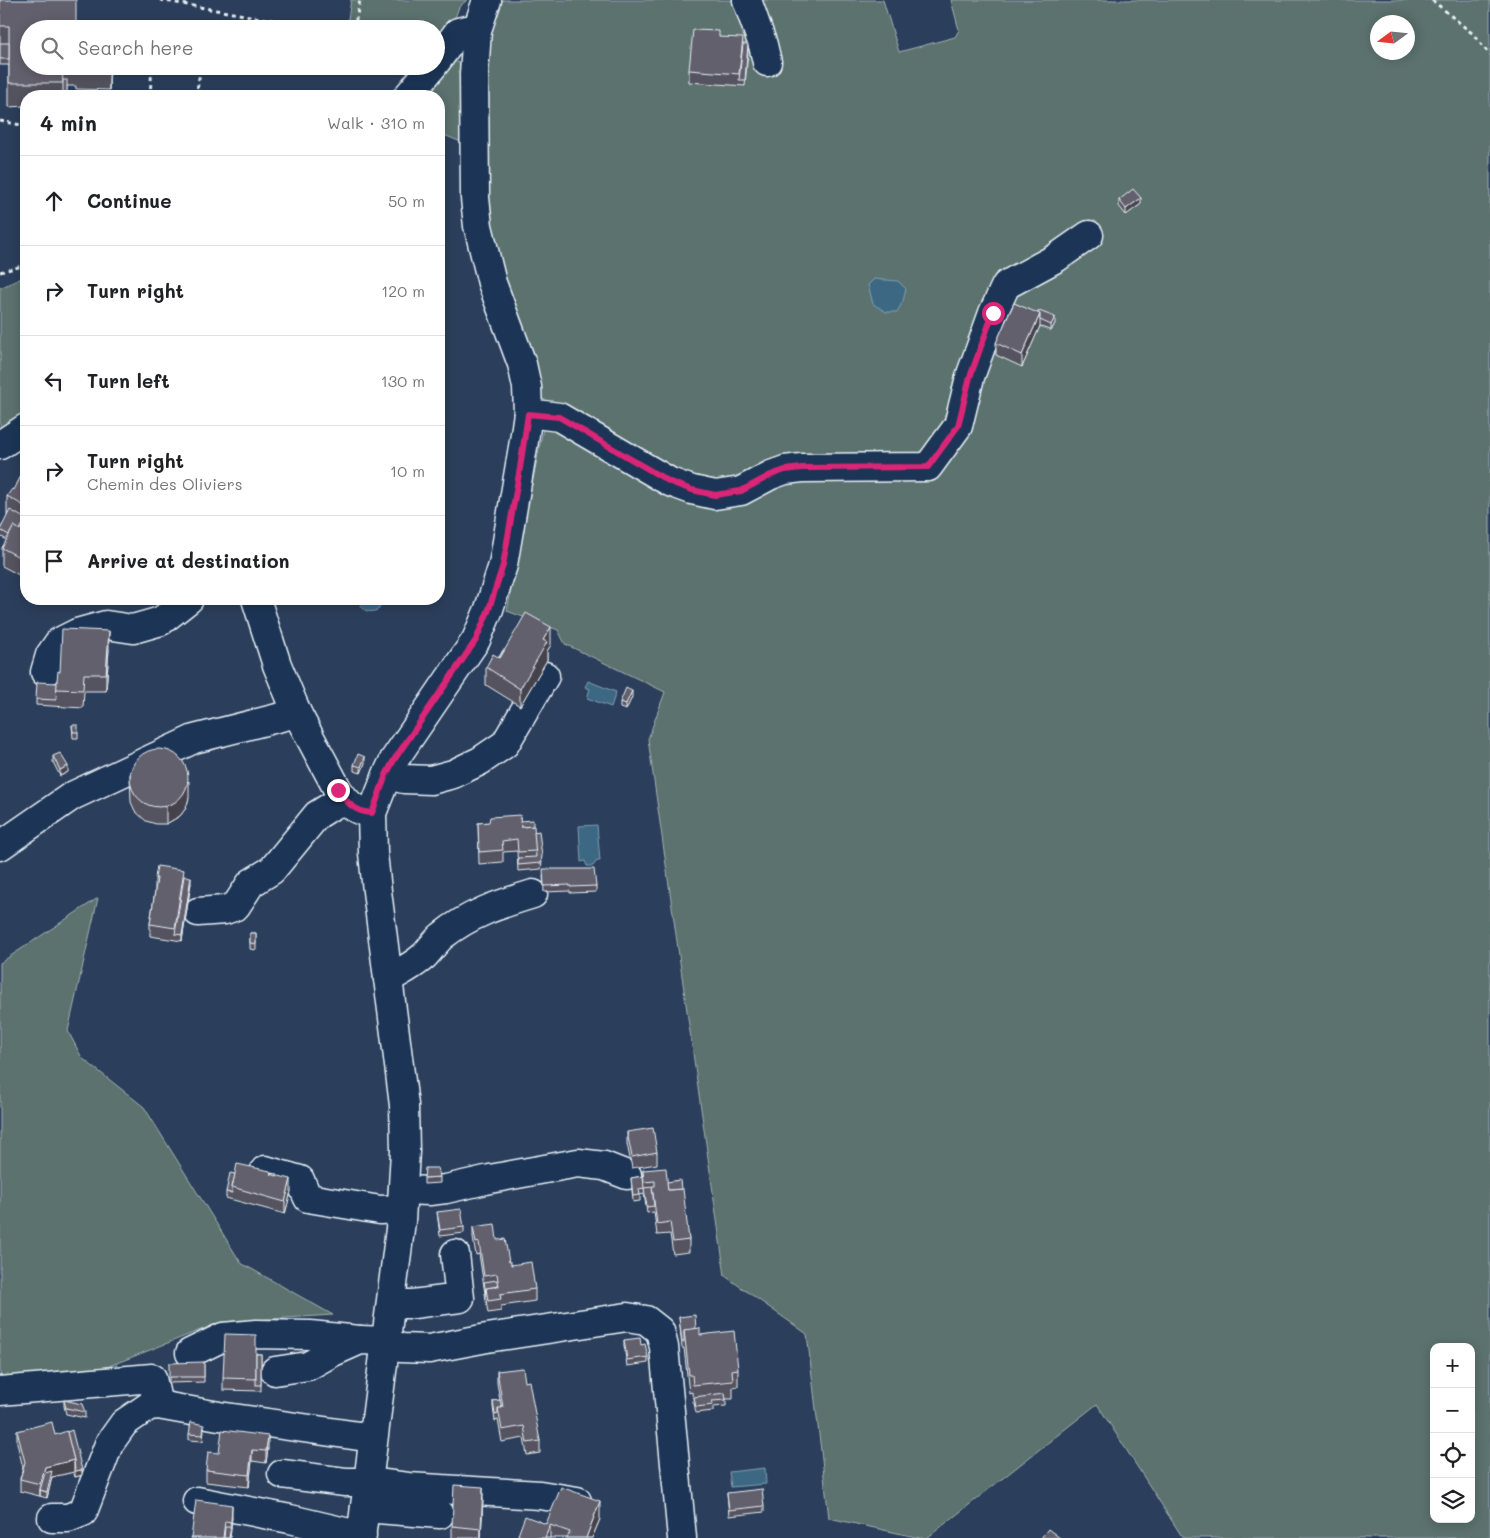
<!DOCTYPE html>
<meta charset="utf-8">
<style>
:root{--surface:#fff;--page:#f6f6f6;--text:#202124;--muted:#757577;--line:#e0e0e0}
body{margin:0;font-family:Mali,sans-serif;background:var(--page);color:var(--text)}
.controls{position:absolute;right:15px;bottom:15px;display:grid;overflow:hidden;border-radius:10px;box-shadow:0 2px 12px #0003}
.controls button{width:45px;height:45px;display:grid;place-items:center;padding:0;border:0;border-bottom:1px solid var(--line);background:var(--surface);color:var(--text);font:25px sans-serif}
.compass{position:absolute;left:1370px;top:15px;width:45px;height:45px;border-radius:50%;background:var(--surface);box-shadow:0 2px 12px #0003;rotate:255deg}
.stop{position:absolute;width:15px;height:15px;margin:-11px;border:4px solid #db2777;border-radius:50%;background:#fff}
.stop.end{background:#db2777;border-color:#fff;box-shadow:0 1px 5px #0008}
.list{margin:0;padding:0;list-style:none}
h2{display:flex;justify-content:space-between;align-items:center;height:65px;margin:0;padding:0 20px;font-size:21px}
h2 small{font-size:16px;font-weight:400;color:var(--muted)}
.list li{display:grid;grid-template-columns:32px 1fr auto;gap:15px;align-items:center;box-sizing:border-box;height:90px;padding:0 20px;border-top:1px solid var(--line)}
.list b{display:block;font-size:19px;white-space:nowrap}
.list p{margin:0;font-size:16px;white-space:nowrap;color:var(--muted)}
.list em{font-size:16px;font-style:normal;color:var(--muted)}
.icon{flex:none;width:28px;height:28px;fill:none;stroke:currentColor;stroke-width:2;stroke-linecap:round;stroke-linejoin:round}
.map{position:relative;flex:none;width:1490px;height:1538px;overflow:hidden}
.search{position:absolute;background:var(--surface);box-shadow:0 2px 12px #0003;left:20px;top:20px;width:425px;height:55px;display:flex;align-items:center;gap:12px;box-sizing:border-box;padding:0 18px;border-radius:28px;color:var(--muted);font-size:19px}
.panel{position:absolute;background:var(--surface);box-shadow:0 2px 12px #0003;left:20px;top:90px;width:425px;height:515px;border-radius:20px}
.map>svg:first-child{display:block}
</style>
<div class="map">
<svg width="1490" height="1538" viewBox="0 0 1490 1538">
<rect width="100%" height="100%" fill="#2b3e5b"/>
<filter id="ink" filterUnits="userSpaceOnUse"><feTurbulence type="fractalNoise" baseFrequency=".02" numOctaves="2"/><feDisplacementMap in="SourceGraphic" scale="10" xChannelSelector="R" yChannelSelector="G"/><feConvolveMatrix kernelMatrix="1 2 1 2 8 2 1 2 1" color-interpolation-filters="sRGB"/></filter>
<g filter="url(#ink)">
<g fill="#5b726e" stroke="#a2b2b3" fill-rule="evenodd">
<path d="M351,0H467L459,7L453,23L442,39L436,38V29H364L347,25Z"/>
<path d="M503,0H883L899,52L955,37L959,30L951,0H1490V1538H1183L1097,1404L927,1538H920L829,1518L807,1334L725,1276L648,739L665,692L565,644L558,630L507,611L543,429L492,243L481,148L485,63L492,20ZM1378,22H1408V52H1378ZM1434,1347H1471V1519H1434Z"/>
<path d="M455,61L459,63L461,68V142L439,133V96H423L451,62Z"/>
<path d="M26,276V414L0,431V288Z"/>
<path d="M98,898L68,1031L82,1058L144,1107L241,1263L333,1315L221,1322L94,1372L0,1376V963Z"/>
</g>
<g fill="#3d6884" stroke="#819fb2">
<path d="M874,279L898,281L906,289L903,301L897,312H886L873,304L868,285Z"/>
<path d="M360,599H382L379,609C370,615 359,610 360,599Z"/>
<path d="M588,681L616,692L611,707L587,698L590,689L585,687Z"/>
<path d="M597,825L600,861H597L593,866H587L585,861L581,862L579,826Z"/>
<path d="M765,1468L766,1484L731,1487L729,1472Z"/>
</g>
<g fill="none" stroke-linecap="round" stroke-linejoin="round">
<g stroke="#e8f1f8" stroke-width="31">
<g id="minor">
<path d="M747,0L763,45L767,62"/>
<path d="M436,62L458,32L466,30H477"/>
<path d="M408,96L433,66"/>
<path d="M528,413L559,417L670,482L692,490L715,495L741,491L771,475L785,470L802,468L928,467L958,426L970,377L993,313L1006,285L1056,258L1089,235"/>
<path d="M0,445L26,428"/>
<path d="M256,599L277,665L297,713L338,790C347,803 355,812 372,813"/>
<path d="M45,672L50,655L59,642L77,633L106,625L133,629L161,621L189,599"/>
<path d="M387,775L404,779L431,780L453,774L480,761L505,744L545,676"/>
<path d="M0,846L72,796L194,739L297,713"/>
<path d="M198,912L225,910L236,906L251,883L272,870L317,815L333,805L345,800"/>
<path d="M388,979C400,972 413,966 424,956C430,950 435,942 442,936C469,914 500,904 533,894"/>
<path d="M265,1170L300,1180L308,1198L380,1210L401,1209"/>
<path d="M403,1190L429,1191L446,1189L490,1179L578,1163L604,1166L627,1175"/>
<path d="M391,1304H413L460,1298L455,1254"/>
<path d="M190,1353L223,1337L256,1334L310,1335L359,1340"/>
<path d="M275,1371L308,1366L333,1352L360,1340L386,1341L401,1348L429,1349L487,1338L627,1317L646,1320L660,1331L664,1347L682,1538"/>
<path d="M0,1391L152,1378L158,1405"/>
<path d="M282,1474L345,1482H368L408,1487L540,1495L577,1501"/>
<path d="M197,1501L290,1519L362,1536"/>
<path d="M365,1508L440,1514"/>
<path d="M52,1518H68L83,1512L109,1444L124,1423L149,1406L158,1405L219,1416L373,1438"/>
<path d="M361,1538L401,1221L405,1151L404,1105L377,891L373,853L372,813L387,775L394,760L476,640L489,609L503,565L524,441L528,413L527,387L522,364L492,283L478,226L475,198L474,74L477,30L487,0"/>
</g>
</g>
<g stroke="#e8f1f8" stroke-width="3" stroke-dasharray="4 4" stroke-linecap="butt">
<path d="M160,0L322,29"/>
<path d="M1432,0L1473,34L1490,55"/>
<path d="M354,29L360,0"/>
<path d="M150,96L152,66"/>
<path d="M196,96L201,66"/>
<path d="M0,121L26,126"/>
<path d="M0,272L26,265"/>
</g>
<use href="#minor" stroke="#1d3557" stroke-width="28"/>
</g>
<g fill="#55535e" stroke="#e8f1f8">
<path d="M0,0L29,66H110L109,90L76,89V86H67V96H26V106L9,107V65H0Z"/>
<path d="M719,37L743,44L748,50L745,86L689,82V70Z"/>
<path d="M1119,200L1141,204L1126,215L1119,206Z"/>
<path d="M1014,303L1055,323L1051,331L1040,326L1022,367L996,355V343Z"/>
<path d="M26,466V567L21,576L2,566V548L7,540L0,536V530L8,514H7V496L14,490Z"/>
<path d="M304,599H329V603L304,601Z"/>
<path d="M551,645L547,651V660L520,706L486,685V667L499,657L504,650Z"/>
<path d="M109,649L106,691H84L83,708L36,705V699L57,683Z"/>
<path d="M632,697L626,710L620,708V702Z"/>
<path d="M72,725L78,732V738H73Z"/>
<path d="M53,756L68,772L60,776L53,762Z"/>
<path d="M365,763L361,773L354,771V765Z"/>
<path d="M130,774L189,798L186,808L180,816L166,824H156L146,821L135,811L131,802Z"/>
<path d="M520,821L534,832L542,862L541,869L518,871L517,851L503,852V862L479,864L478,823Z"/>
<path d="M543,875L596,886V892L570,893V891L544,892Z"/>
<path d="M184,876L191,883L182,941L150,936V924L155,890V878Z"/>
<path d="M250,933H256V950L250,949Z"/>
<path d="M627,1132L657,1152V1164L632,1168L627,1144Z"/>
<path d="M643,1170L681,1189L689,1240V1252L673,1254L670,1234L657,1235L654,1212L647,1213L644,1194L640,1195V1201L633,1202L631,1178L643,1176Z"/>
<path d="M235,1174H271L278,1176L291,1191L285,1214L226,1198V1192Z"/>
<path d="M440,1177V1183L424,1184V1178Z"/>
<path d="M437,1212L464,1227V1233L440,1236Z"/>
<path d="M473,1227L497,1240L509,1262L535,1289V1301L501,1306V1311L488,1313L479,1254L476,1255L473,1238Z"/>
<path d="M679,1317L696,1329L700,1335L738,1369V1386L733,1387V1399H726V1406L713,1407V1411L696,1413L694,1403H693L692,1392L689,1393L684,1348H682Z"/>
<path d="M624,1340L648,1357V1363L627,1366L624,1346Z"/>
<path d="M256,1354H261V1391L223,1390V1378Z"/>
<path d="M204,1362V1382L169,1383V1377Z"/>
<path d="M497,1371L525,1382L540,1441V1453L527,1455L524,1438L502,1442L498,1420L495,1421L493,1407V1401L500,1400L497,1383Z"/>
<path d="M64,1400L85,1412V1418L66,1414L64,1406Z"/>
<path d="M204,1430L203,1441L189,1440V1434Z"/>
<path d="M17,1431L55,1435L82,1475L75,1477L73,1472L52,1477L47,1498L20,1491V1479L23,1468L17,1443Z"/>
<path d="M268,1448L266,1463L252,1461L249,1487L206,1482V1470L219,1453Z"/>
<path d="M727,1493L764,1506V1512L729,1516Z"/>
<path d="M483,1499L481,1538H452V1526Z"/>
<path d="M232,1517L230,1538H191Z"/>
<path d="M600,1519L592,1538H518V1535L546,1524Z"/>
</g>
<g fill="#45434c" stroke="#e8f1f8">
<path d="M109,66H110L109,90Z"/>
<path d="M1141,198V204L1126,215V209Z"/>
<path d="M1040,314V326L1022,367V355Z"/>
<path d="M1055,317V323L1051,331V325Z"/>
<path d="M26,549V567L21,576V558Z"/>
<path d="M551,627V645L547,651V660L520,706V689L543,640Z"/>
<path d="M109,631V649L106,691V674Z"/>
<path d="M632,691V697L626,710V704Z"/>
<path d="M365,757V763L361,773V767Z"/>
<path d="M68,766V772L60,776V770Z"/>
<path d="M189,781V798L186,808L180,816L166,824V806Z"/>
<path d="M191,877V883L182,941V935Z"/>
<path d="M291,1179V1191L285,1214V1202Z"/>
<path d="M268,1436V1448L266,1463V1451Z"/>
<path d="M252,1450V1461L249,1487V1475Z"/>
<path d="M74,1460V1472L52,1477L47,1498V1492L40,1490V1496V1484L45,1467Z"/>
<path d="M82,1470V1475L75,1477V1471Z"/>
<path d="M483,1487V1499L481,1538V1529Z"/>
<path d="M600,1501V1519L592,1538H586Z"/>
<path d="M232,1505V1517L230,1538H229Z"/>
<path d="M550,1525V1538H545Z"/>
</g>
<g fill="#63606d" stroke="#e8f1f8">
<path d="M0,0H76V29H29V66H62L63,83H9V26H0Z"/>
<path d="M693,30L719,31V37L743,38L739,74L689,70Z"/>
<rect x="0" y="43" width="9" height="16"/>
<path d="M743,44H748L745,80H739Z"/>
<rect x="63" y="80" width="4" height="16"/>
<path d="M205,92L222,93V96H205Z"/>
<path d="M1133,189L1141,198L1126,209L1119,200Z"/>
<path d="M1014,303L1040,314L1022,355L996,343Z"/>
<path d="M1039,311L1055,317L1051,325L1040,320V314L1038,313Z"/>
<path d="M26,466V507L7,496L12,489L14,490Z"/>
<path d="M10,510L26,519L20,530L14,526L9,535L0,530Z"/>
<path d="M26,518V549L21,558L2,548L14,526L20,530Z"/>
<path d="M526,613L551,627L543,640L547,642L520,689L486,667L493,654L500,658Z"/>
<path d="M62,629L109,631L106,674H84L83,690L56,689L58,671L60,672Z"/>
<path d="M503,650H504L500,658L499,657Z"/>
<path d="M37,682L57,683L56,700L36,699Z"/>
<path d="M626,688L632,691L626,704L620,702Z"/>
<path d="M72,725H78V732H73Z"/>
<circle cx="159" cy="778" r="29"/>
<path d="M60,753L68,766L60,770L53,756Z"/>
<path d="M358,754L365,757L361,767L354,765Z"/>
<path d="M520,815L521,827L534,826L536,851L518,852L517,839L502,841L503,850L479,852L478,823L489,822L490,817Z"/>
<path d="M533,820V826L521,827L520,821Z"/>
<path d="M539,831L542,856L541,863L518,865V858L536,857L534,832Z"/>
<path d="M157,866L184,870L175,928L150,924L157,878H155Z"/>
<path d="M543,869H594L596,886L570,887V885L544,886Z"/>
<path d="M184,876L191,877L182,935L175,934Z"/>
<path d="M250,933H256V944L250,943Z"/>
<path d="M653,1128L657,1152L632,1157L627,1132Z"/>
<path d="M237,1164L270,1171L271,1174L291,1179L285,1202L232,1187Z"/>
<path d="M425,1168H438L440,1177L424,1178Z"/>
<path d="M666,1168L668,1190L683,1189L689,1240L673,1242L670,1222L657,1224L652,1186H655V1181L644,1182L643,1170Z"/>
<path d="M230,1173L235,1174L232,1187V1193L226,1192Z"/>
<path d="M271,1173L278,1174L277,1176L271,1174Z"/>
<path d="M643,1176L644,1188L639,1189L640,1195L633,1196L631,1178Z"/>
<path d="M680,1180L681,1189L668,1190L667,1182Z"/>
<path d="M652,1187L654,1206L647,1207L644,1188Z"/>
<path d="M461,1209L464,1227L440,1230L437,1212Z"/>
<path d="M495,1224L497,1240L505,1239L509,1262H511V1265L531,1262L535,1289L500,1294L501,1299L488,1301L486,1288L499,1286L497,1274L484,1276L479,1242L476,1243L473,1227Z"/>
<path d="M497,1280L498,1286L486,1288V1294L484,1282Z"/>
<path d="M695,1315L696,1329L684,1330V1342H682L679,1317Z"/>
<path d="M700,1328V1335L734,1331L738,1369L732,1370L733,1381L693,1385L692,1375H689L684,1330Z"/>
<path d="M225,1334L256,1335V1379L223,1378Z"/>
<path d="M640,1338L641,1345L645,1344L648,1357L627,1360L624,1340Z"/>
<rect x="256" y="1354" width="5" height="31"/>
<path d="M204,1362V1377H169V1363Z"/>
<path d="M523,1368L525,1382L529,1381L540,1441L527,1443L524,1426L502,1430L498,1408L503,1407L497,1371Z"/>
<path d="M725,1393L726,1400L712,1401L713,1405L696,1407L694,1397Z"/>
<path d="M64,1400L82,1404L85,1412L66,1408Z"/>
<path d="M500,1400L502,1408H498V1414L495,1415L493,1401Z"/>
<path d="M52,1422L55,1435L67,1431L74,1460L45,1467L40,1484L20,1479L25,1462L17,1431Z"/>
<path d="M191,1422L204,1425L203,1435L189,1434Z"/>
<path d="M72,1430L82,1470L75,1471L74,1460L67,1432Z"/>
<path d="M222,1430L268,1436L266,1451L252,1450L249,1475L206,1470L208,1452L219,1453Z"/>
<path d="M52,1471L47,1492L40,1490L45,1473Z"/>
<path d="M454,1485L483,1487L481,1529L452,1526Z"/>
<path d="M561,1487L600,1501L586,1538H567L570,1532L550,1525L545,1538H526L518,1535L525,1516L546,1524Z"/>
<path d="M762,1489L764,1506L729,1510L727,1493Z"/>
<path d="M196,1500L232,1505L231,1522L225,1521L223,1538H191Z"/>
<path d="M225,1527H231L229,1538H224Z"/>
<path d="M1048,1529L1060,1538H1041Z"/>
</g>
</g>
<g fill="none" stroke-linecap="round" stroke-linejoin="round" filter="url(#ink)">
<path stroke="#db2777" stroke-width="6" d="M338,790C347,803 355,812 372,813L386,775L394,760L476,640L489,609L503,565L520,468L528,414L559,417L670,482L692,490L715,495L741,491L771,475L785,470L802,468L928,467L958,426L970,377L993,313"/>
</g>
</svg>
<div class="controls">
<button>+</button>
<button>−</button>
<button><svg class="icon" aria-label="locate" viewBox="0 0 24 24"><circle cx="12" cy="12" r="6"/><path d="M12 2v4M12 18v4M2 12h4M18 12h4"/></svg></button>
<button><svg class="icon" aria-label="layers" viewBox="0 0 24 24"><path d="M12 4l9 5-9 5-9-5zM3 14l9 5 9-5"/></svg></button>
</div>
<svg class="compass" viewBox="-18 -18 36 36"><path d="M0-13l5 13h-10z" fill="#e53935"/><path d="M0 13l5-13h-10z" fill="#757577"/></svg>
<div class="stop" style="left:993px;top:313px"></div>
<div class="stop end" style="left:338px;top:790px"></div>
<div class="search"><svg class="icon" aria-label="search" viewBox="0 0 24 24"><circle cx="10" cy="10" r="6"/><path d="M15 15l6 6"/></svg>Search here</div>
<section class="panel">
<h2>4 min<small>Walk · 310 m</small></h2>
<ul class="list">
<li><svg class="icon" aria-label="ahead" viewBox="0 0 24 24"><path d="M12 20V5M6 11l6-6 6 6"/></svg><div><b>Continue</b></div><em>50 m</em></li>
<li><svg class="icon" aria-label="right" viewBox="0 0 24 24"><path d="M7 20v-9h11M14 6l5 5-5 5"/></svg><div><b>Turn right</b></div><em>120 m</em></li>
<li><svg class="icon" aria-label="left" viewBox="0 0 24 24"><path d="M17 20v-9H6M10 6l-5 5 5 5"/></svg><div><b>Turn left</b></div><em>130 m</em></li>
<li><svg class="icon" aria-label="right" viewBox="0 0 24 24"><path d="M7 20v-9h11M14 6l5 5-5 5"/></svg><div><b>Turn right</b><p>Chemin des Oliviers</p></div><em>10 m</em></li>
<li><svg class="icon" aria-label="arrive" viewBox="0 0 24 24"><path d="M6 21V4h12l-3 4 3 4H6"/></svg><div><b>Arrive at destination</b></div></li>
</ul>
</section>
</div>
